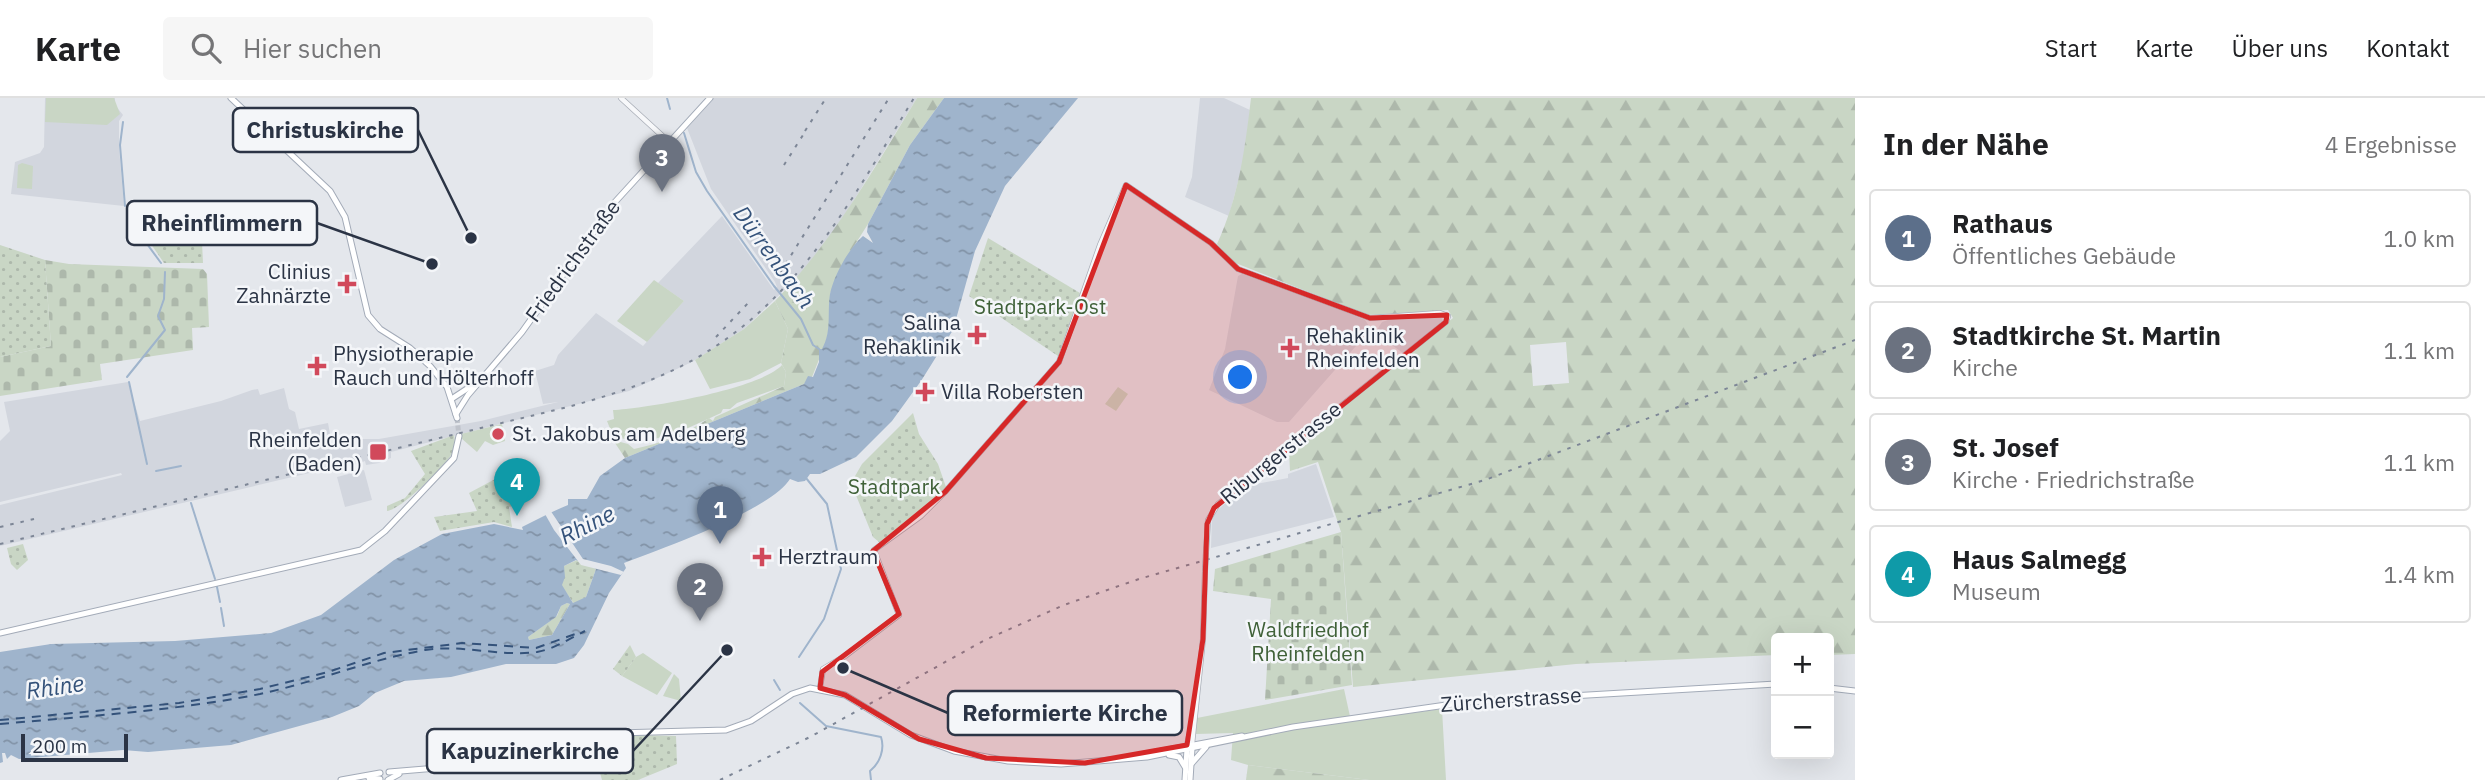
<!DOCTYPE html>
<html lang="de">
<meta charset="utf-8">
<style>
:root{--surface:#fff;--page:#f6f6f6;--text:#202124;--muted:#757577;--line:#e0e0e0;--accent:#d1495b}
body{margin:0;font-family:"IBM Plex Sans",sans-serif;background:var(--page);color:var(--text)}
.controls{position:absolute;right:21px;bottom:21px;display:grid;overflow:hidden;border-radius:7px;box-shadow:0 7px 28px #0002}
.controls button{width:63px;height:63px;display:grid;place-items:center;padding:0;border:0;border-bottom:2px solid var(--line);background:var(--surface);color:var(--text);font:35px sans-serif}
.scale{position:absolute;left:21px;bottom:18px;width:107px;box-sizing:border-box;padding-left:7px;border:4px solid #2b3445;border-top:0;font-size:19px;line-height:24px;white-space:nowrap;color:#2b3445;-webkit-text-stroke:5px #f4f6f9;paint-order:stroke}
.you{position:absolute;left:1241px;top:280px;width:24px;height:24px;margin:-18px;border:5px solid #fff;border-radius:50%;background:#1a73e8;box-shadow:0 0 0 10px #1a73e833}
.badge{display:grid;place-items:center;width:46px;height:46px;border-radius:50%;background:var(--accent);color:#fff;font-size:23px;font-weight:700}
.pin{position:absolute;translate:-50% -58px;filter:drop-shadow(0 2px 4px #0008)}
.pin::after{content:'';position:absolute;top:37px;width:24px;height:21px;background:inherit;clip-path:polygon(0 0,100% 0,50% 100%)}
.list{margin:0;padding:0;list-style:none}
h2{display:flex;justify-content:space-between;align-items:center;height:91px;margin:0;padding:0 28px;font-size:30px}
h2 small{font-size:23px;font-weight:400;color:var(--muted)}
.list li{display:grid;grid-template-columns:46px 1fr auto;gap:21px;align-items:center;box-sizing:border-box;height:98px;margin:0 14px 14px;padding:0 14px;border:2px solid var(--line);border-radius:7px}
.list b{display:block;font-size:26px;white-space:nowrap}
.list p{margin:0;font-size:23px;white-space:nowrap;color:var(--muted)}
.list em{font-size:23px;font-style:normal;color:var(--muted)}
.icon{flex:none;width:38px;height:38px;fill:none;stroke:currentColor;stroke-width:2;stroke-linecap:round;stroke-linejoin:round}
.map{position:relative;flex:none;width:1855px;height:682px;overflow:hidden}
header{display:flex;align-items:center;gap:42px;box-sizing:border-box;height:98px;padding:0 35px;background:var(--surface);border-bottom:2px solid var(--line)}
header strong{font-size:33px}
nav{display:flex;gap:38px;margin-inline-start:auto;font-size:24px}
.search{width:490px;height:63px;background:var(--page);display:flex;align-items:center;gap:18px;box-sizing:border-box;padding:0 24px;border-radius:7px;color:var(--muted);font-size:26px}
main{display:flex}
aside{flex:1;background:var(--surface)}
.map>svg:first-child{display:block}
</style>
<header>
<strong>Karte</strong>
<div class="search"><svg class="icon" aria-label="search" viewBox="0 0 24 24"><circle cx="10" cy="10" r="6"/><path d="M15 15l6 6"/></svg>Hier suchen</div>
<nav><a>Start</a><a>Karte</a><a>Über uns</a><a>Kontakt</a></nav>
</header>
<main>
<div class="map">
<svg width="1855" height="682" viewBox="0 0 1855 682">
<defs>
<pattern id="forest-firs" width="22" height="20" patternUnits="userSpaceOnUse" patternTransform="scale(1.75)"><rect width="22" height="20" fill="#c9d6c5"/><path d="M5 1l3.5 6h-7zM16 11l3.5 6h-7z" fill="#adb8ab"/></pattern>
<pattern id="cemetery-stones" width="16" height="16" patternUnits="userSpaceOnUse" patternTransform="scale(1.75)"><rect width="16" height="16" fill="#c9d6c5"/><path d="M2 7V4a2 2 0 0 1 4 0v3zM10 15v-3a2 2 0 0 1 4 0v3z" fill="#adb8ab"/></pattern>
<pattern id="park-dots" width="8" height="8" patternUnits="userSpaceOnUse" patternTransform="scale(1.75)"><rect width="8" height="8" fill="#c9d6c5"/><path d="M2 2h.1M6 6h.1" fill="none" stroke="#adb8ab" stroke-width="1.8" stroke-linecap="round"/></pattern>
<pattern id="water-ripples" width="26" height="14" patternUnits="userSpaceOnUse" patternTransform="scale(1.75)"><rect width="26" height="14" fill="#9fb4cc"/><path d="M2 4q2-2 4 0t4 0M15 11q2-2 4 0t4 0" fill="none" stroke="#8293a7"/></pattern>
</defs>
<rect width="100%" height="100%" fill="#e4e7ec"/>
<g fill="#d2d6de">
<path d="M45,0H115V7L123,17L119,23V50L124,108L11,96L15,64L40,55L44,49Z"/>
<path d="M714,0H917L838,128L806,171L744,231L692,264L629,293L391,354V360L379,365L366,367L365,363L337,374L335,369L0,448V407L122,377L121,375L0,404V343L10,333L4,304L128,284L140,323L221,303L252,292L258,291L260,297L284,290L289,311L295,314L299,331L328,325L332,347L349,341H379L481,323L558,304L543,306L535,273L554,267L558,257L596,215L643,248L684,203L658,185L722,118L774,192L777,189L775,184L711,91L687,30Z"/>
<path d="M1200,0H1224L1250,12L1244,61L1229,118L1185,99L1192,79Z"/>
<path d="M1242,176L1311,199L1365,222L1371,231L1289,324H1277L1209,292L1225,251L1238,178Z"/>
<path d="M1440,217L1443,223L1403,255L1375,235L1382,224L1388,222Z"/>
<path d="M1316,366L1334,419L1211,450L1212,417L1238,394L1256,386L1288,380V376Z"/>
<path d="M364,372L372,402L345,409L337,379Z"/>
</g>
<g fill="#c9d6c5">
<path d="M46,0H114L120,16L107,27L45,24Z"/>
<path d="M22,65L33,68L32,91L17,90L18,67Z"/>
<path d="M654,182L684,203L647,244L617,223Z"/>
<path d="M775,203L788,231L781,265L750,281L710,291L695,262L744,231Z"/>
<path d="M782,267L786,274L784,288L737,305L730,311H723L721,315L688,330L681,329L678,333C649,344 643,346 613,338L607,323L614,321L613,312C648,310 760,291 782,267Z"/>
<path d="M1118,289L1128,296L1116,313L1105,306Z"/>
<path d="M502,326L505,343L493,347L485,343L477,354L461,340V336Z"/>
<path d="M643,555L672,575L657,597L622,578L636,559Z"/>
<path d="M674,576L679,581L681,603L663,598Z"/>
<path d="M1344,591L1351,623L1442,611L1446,682H1369L1248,667L1231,662L1233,635L1196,636L1197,620Z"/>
</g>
<g fill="url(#forest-firs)" fill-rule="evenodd">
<path d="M917,0H944L910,47L868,126L844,164L830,196L831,219L826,244L812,279L804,286L625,360L613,342L628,346L634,351C659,346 688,335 709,320L713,323L715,319L784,288L786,274L781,265L788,231L775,203C833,143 874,71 917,0Z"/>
<path d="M1251,0H1855V556L1829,557V540H1776V557L1576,566L1353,589L1341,434L1318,364L1290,373L1289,353L1453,220L1448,212L1367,217L1233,164L1217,146C1239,99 1245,50 1251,0ZM1566,244L1569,285L1533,288L1530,247Z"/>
<path d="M567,505L570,506L552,537L529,542L528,539L557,518L561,508Z"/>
<path d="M1248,667L1369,682H1246Z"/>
</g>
<g fill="url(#cemetery-stones)">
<path d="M45,162L69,166L203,171L207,176L209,229L192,230L193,252L100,266L102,282L0,298V259L51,248Z"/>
<path d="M1341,434L1352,587L1265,602L1271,501L1213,493L1215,471Z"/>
</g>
<g fill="url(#park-dots)">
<path d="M141,120L201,123L203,165H164L142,133Z"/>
<path d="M988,140L1080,195L1058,258L969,198Z"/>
<path d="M0,147L45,162L51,248L0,259Z"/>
<path d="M458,274L475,279L456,288L443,279Z"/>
<path d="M913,315L919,336L938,366L946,389L897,436L879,444L873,439L851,385L862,366Z"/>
<path d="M454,337C455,343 456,348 453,354C446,367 401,412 387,413V408L405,400L425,376L411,353Z"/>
<path d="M499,379L523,399V405L509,409L512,429L494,424L440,433L434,419L477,413L469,395Z"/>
<path d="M23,446L28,462L17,472L11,466L7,450Z"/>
<path d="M577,462L596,471L586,499L574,506L561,487L564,468Z"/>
<path d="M630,547L636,559L622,578L613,571Z"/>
<path d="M634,637L676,638L677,666L638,682H602L592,646Z"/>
</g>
<path fill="url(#water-ripples)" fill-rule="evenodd" d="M944,0H1078L1005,88L975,153L953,232L921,283L892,323L856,359L820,376H810L805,383L798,384L790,381C771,412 661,451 624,465L626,470L609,495L584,547L574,560L556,566H506L451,579L404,583L375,595L359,608L332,619L231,647L148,654L123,652L19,661L11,657L7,661L5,655H2L3,664L0,665V554L51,546L175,543L271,535L321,517L394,462L442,436L494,426L523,432L522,429C538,421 551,414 568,407V401H587L600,378L625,360L804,286L808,278L813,279L819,264V251H822C832,233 827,215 830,196C834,177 849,150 863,138L873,145L867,134L868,126L910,47ZM576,462L596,471L586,499L573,505L562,487L565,479L564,468ZM567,505L570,506L552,537L529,542L528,539L556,519L561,508Z"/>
<path fill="#e4e7ec" d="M550,412L583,461L611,468L624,474L621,477L581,467L554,432L545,416Z"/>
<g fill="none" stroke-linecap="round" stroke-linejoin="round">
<g stroke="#9fb4cc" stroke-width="2">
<path d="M667,0L670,11"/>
<path d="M123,24L120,47L125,108"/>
<path d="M684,35L696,74L707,93L774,188L801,221L813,247L819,251"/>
<path d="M128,120L161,165"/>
<path d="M127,279L165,232L158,218L164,201L165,174"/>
<path d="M129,284L147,366"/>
<path d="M156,373L181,368"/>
<path d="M191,405L215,481"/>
<path d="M217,489L220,504"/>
<path d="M221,510L224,528"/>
<path d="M799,559L824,521L841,471L827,406L806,380"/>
<path d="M774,582L780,592"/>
<path d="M800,605L826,628L881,639C885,651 880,665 870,673L871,682"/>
</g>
<g stroke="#34527a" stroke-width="2" stroke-dasharray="9 7" stroke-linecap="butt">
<path d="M0,622L179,605L260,591L328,574L384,555L462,545L536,550L581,534"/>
<path d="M0,626C87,618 174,613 260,596C316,584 368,562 425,552C462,546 500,559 537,554C554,551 569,541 585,533"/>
</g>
<path stroke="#bfc3cb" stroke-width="5" stroke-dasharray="5 2.5" stroke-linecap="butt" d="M457,320L459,338"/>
<g stroke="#a9aeb7" stroke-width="6">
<g id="minor">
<path d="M621,0L669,44"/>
<path d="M820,590L823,571L845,558L899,517L874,452L921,418L945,394L1059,264L1100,147L1126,87L1211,145L1238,171L1370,220L1440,215L1448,218L1446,224L1218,406L1208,422L1206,454"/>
<path d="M1192,646L1203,541L1205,473"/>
<path d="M1187,647L1192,624"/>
</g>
</g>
<g stroke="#a3abb8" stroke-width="7">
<g id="major">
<path d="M231,0L330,93L345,119L368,217L380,231L410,250L430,268L447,289L457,320"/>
<path d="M453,300L476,285"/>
<path d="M456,316L468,297L522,234L615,104L710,0"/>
<path d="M0,535L361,452L385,433L454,360L459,338"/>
<path d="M1829,590L1855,593"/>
<path d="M1169,657L1179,659L1185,669"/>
<path d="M1135,658L1242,638"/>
<path d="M1192,665L1206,649"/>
<path d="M389,674L509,664L617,635L726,632L751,623L792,596L810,590L845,597L911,637L954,653L1008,663L1061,666L1147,659L1293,629L1467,604L1776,586"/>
<path d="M369,680L380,681"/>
<path d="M341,682L380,675"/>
<path d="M388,682L399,676"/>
<path d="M1185,682L1187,651"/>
<path d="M1190,682L1192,650"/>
</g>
</g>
<use href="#minor" stroke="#f7f8fa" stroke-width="4.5"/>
<use href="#major" stroke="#fff" stroke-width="5"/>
<g stroke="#7d8696" stroke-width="2" stroke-dasharray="3.5 7" stroke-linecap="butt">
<path d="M805,33L826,0"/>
<path d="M784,67L803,37"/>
<path d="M780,175L889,0"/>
<path d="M716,239L750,203"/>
<path d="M0,429L34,421"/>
<path d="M0,446L568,309C611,297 653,284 693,262C798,204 853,99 914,0"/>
<path d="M720,682L810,639L985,542L1064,507L1139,481L1485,382L1855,242"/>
</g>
<g stroke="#a9aeb7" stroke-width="6" stroke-linecap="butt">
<path id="minor-bridge" d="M1205,473L1206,454"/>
</g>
<use href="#minor-bridge" stroke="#f7f8fa" stroke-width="4.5"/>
</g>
<path fill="#d62828" fill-opacity="0.2" stroke="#d62828" stroke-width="5" stroke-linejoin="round" d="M1126,87L1211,145L1238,171L1370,220L1447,217L1446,224L1214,410L1207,426L1203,541L1187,647L1085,665L986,660L919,641L845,597L820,590L822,574L899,516L873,453L945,394L1059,264Z"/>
<g fill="#d1495b" stroke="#f4f6f9" stroke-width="2.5">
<path d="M343.5 175.5h7v7h7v7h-7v7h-7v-7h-7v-7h7z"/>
<path d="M973.5 226.5h7v7h7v7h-7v7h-7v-7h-7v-7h7z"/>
<path d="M1286.5 239.5h7v7h7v7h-7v7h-7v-7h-7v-7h7z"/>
<path d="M313.5 257.5h7v7h7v7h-7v7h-7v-7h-7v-7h7z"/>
<path d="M921.5 283.5h7v7h7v7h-7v7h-7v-7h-7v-7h7z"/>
<circle cx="498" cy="336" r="7"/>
<rect x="369" y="345" width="18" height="18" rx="3.5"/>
<path d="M758.5 448.5h7v7h7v7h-7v7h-7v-7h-7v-7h7z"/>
</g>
<g text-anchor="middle" stroke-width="5" stroke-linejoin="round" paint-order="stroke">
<g font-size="21" fill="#2b3445" stroke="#f4f6f9">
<text transform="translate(573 163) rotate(-54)" y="7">Friedrichstraße</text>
<text transform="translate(1281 355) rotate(-39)" y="7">Riburgerstrasse</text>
<text transform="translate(1511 602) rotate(-4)" y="7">Zürcherstrasse</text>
</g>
<g font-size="21" fill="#2b3445" stroke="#f4f6f9" text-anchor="start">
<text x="331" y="181" text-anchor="end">Clinius<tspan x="331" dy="24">Zahnärzte</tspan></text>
<text x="961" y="232" text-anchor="end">Salina<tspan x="961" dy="24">Rehaklinik</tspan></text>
<text x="1306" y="245">Rehaklinik<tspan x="1306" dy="24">Rheinfelden</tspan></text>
<text x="333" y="263">Physiotherapie<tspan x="333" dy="24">Rauch und Hölterhoff</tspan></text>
<text x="941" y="301">Villa Robersten</text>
<text x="512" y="343">St. Jakobus am Adelberg</text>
<text x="362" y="349" text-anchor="end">Rheinfelden<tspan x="362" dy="24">(Baden)</tspan></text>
<text x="778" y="466">Herztraum</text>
</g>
<g font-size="21" fill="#3f6138" stroke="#f4f6f9">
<text x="1040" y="216">Stadtpark-Ost</text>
<text x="894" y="396">Stadtpark</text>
<text x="1308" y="539">Waldfriedhof<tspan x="1308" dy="24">Rheinfelden</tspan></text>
</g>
<g font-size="23" font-style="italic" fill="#34527a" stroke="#f4f6f9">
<text transform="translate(774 159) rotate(54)" y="8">Dürrenbach</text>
<text transform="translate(587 427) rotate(-27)" y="8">Rhine</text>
<text transform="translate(55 589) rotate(-8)" y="8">Rhine</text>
</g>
</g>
<path fill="none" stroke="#2b3445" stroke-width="2.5" d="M471 140L418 32M432 166L317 125M843 570L948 615M727 552L633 653"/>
<g fill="#2b3445" stroke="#f4f6f9" stroke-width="2.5">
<circle cx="471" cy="140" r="7"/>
<circle cx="432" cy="166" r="7"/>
<circle cx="843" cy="570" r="7"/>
<circle cx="727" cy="552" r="7"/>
</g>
<g fill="#f4f6f9" stroke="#2b3445" stroke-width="2.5">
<rect x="233" y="10" width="185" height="44" rx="7"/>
<rect x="127" y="103" width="190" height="44" rx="7"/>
<rect x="948" y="593" width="234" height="44" rx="7"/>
<rect x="427" y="631" width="206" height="44" rx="7"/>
</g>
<g font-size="23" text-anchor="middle" font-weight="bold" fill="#2b3445">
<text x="325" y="40">Christuskirche</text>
<text x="222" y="133">Rheinflimmern</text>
<text x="1065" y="623">Reformierte Kirche</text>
<text x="530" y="661">Kapuzinerkirche</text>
</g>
</svg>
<div class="controls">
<button>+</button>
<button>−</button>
</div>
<div class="scale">200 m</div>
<div class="you"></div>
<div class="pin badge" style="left:720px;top:446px;background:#5c6f8a">1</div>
<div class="pin badge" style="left:700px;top:523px;background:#6b7280">2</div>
<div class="pin badge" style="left:662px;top:94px;background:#6b7280">3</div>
<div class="pin badge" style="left:517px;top:418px;background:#0f9aa8">4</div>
</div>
<aside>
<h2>In der Nähe<small>4 Ergebnisse</small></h2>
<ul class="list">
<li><span class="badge" style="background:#5c6f8a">1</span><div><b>Rathaus</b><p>Öffentliches Gebäude</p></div><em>1.0 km</em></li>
<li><span class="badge" style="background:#6b7280">2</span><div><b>Stadtkirche St. Martin</b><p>Kirche</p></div><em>1.1 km</em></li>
<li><span class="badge" style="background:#6b7280">3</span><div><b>St. Josef</b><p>Kirche · Friedrichstraße</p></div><em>1.1 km</em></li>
<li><span class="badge" style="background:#0f9aa8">4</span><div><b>Haus Salmegg</b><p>Museum</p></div><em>1.4 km</em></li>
</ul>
</aside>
</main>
